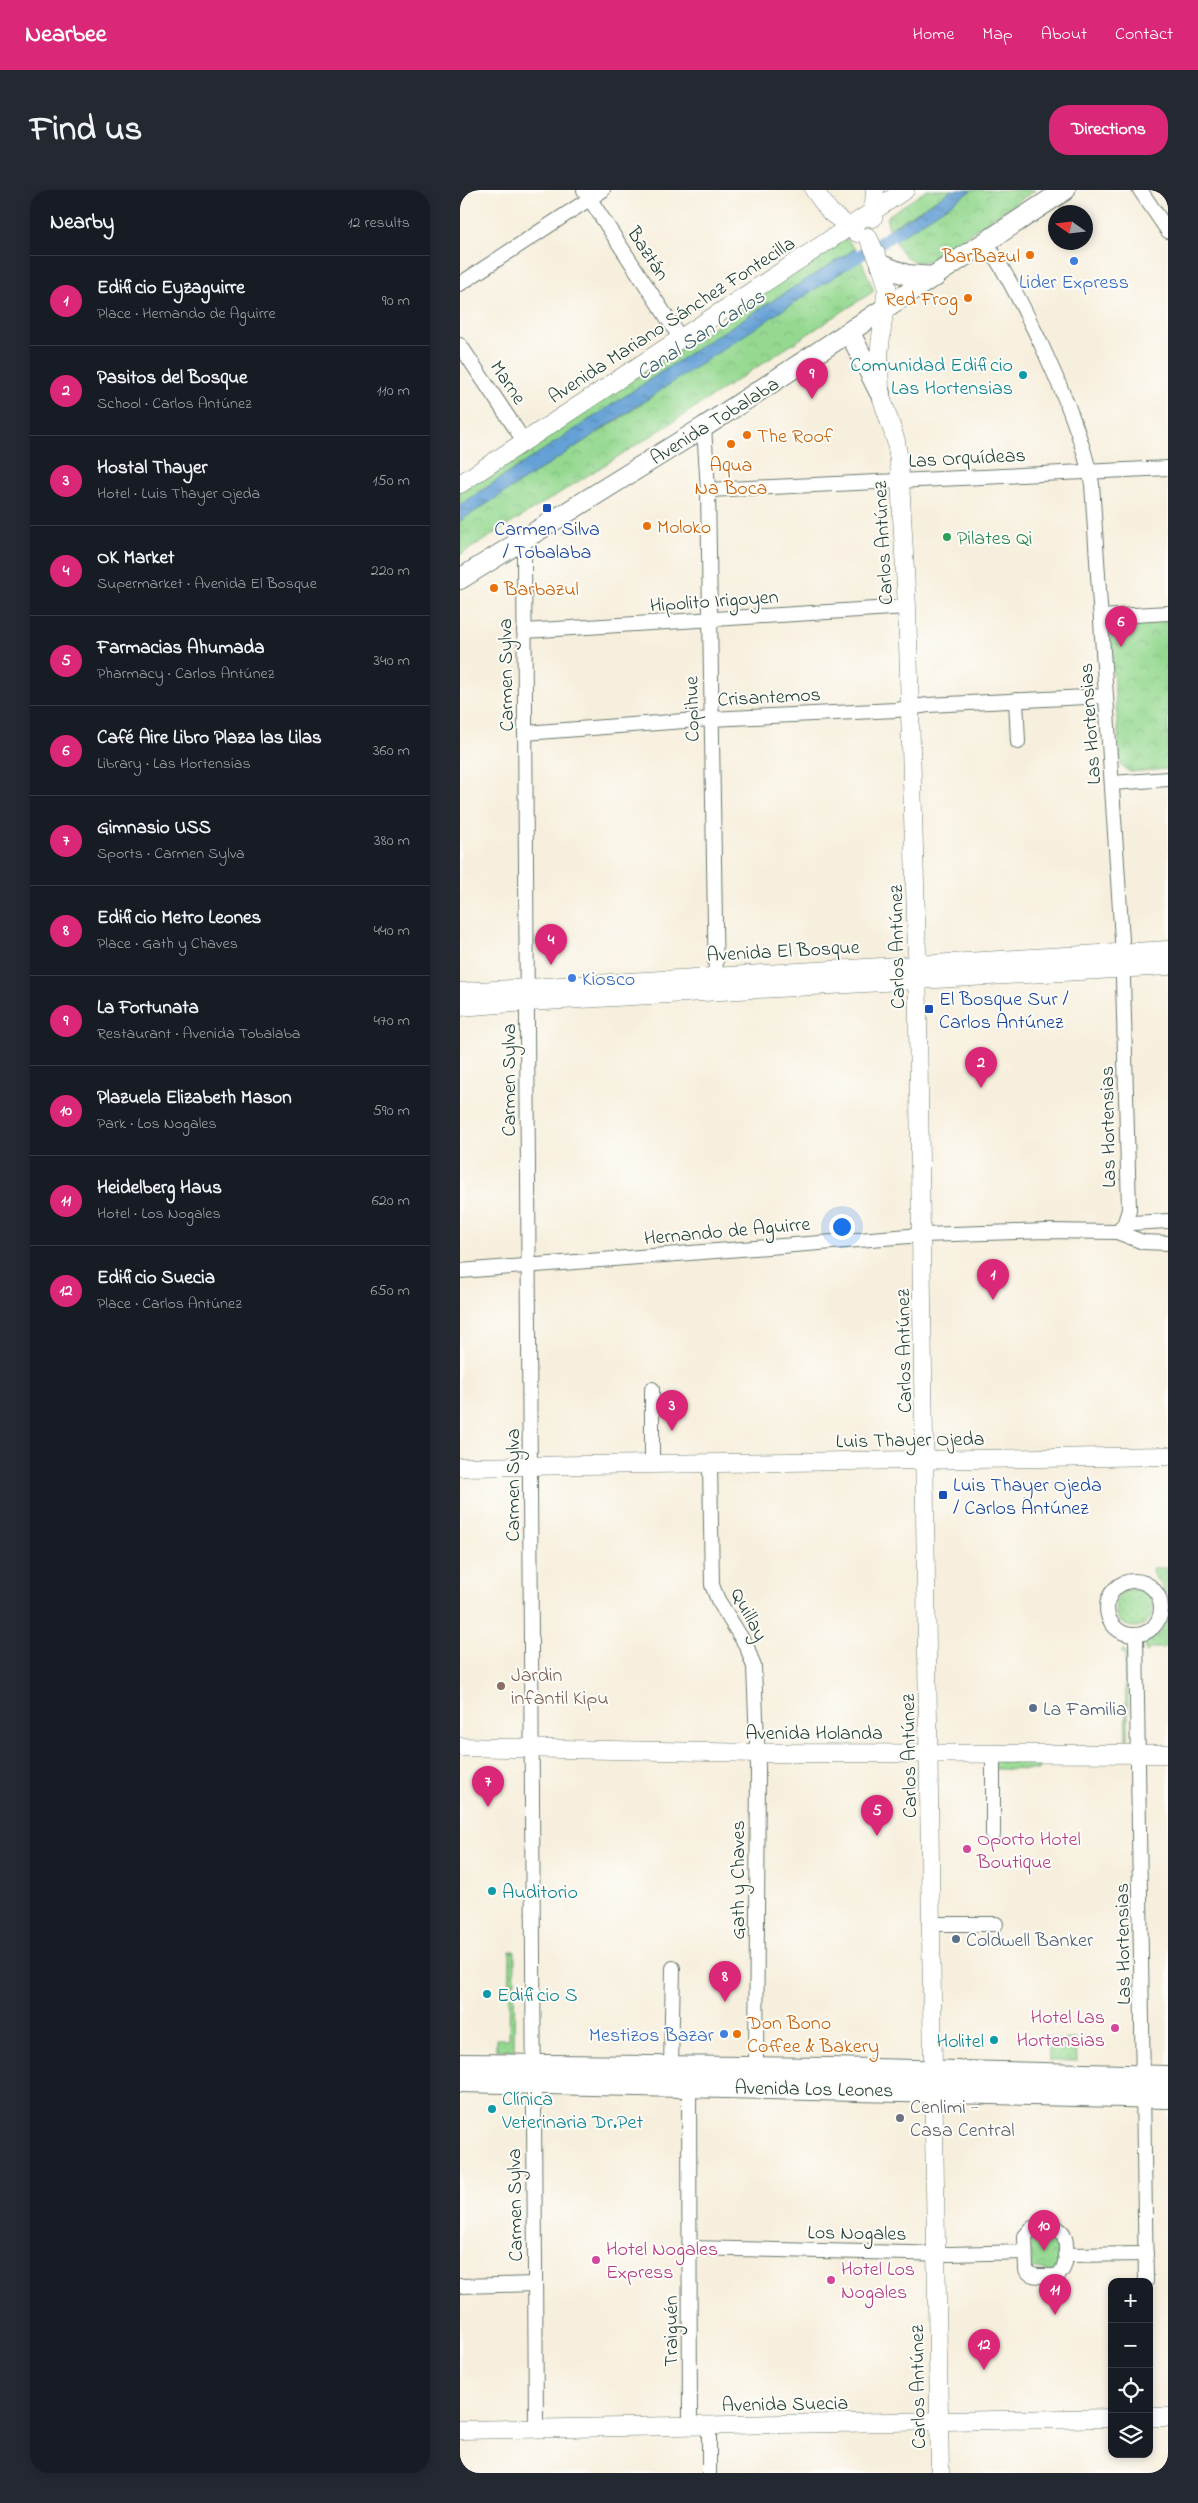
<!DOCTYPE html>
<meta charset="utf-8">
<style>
:root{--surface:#171b24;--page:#242831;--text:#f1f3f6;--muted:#9ea1a6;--line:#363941;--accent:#db2777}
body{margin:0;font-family:"Indie Flower",sans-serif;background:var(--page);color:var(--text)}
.controls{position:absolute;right:15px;bottom:15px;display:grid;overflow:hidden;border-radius:10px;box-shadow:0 2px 8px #0003}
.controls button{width:45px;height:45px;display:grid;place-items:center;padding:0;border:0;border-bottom:1px solid var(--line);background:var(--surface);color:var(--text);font:25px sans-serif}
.compass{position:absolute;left:588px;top:15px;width:45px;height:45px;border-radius:50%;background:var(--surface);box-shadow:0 2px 8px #0003;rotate:284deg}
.you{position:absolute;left:381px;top:1036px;width:18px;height:18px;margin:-12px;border:4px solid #fff;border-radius:50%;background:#1a73e8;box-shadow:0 0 0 8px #1a73e833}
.badge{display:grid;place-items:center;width:32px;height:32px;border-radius:50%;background:var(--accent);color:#fff;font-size:16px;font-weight:700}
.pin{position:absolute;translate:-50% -41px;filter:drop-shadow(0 1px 2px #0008)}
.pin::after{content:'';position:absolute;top:26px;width:18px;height:15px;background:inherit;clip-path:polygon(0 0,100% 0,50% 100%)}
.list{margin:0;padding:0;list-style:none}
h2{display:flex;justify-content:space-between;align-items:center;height:65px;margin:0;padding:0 20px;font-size:21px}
h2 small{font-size:16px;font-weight:400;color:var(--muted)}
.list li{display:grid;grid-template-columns:32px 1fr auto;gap:15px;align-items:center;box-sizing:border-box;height:90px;padding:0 20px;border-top:1px solid var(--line)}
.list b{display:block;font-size:19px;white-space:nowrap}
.list p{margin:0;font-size:16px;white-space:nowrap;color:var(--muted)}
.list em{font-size:16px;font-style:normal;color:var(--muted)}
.icon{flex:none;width:28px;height:28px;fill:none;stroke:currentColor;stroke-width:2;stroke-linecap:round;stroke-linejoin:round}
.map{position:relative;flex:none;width:708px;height:2283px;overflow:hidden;border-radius:20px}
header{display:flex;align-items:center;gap:30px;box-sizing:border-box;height:70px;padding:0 25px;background:var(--accent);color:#fff}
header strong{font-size:24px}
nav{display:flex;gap:28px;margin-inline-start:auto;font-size:18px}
.intro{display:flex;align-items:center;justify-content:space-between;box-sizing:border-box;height:120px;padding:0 30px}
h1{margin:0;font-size:35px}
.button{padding:12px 22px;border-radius:20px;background:var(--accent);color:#fff;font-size:18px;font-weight:700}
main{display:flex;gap:30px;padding:0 30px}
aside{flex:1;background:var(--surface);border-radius:20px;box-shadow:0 2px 8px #0003}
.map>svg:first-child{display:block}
</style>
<header>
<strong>Nearbee</strong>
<nav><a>Home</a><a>Map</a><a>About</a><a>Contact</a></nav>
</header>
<div class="intro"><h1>Find us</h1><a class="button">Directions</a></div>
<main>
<aside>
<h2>Nearby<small>12 results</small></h2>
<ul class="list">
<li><span class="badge">1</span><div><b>Edificio Eyzaguirre</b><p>Place · Hernando de Aguirre</p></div><em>90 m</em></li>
<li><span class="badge">2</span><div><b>Pasitos del Bosque</b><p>School · Carlos Antúnez</p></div><em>110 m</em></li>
<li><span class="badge">3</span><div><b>Hostal Thayer</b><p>Hotel · Luis Thayer Ojeda</p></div><em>150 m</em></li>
<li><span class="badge">4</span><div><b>OK Market</b><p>Supermarket · Avenida El Bosque</p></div><em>220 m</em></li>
<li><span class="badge">5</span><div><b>Farmacias Ahumada</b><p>Pharmacy · Carlos Antúnez</p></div><em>340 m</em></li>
<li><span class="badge">6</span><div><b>Café Aire Libro Plaza las Lilas</b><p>Library · Las Hortensias</p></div><em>360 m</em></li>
<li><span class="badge">7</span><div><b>Gimnasio USS</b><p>Sports · Carmen Sylva</p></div><em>380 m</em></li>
<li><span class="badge">8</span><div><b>Edificio Metro Leones</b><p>Place · Gath y Chaves</p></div><em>440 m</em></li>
<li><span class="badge">9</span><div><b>La Fortunata</b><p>Restaurant · Avenida Tobalaba</p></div><em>470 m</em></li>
<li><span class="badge">10</span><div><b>Plazuela Elizabeth Mason</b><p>Park · Los Nogales</p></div><em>590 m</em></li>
<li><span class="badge">11</span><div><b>Heidelberg Haus</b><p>Hotel · Los Nogales</p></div><em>620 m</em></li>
<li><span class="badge">12</span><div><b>Edificio Suecia</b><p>Place · Carlos Antúnez</p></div><em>650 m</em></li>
</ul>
</aside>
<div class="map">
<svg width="708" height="2283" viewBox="0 0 708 2283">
<defs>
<pattern id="grass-dots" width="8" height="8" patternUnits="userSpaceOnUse" patternTransform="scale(1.25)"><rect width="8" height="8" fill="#95d991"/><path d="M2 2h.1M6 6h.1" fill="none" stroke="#80bb7e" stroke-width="1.8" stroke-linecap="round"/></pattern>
<pattern id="park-crowns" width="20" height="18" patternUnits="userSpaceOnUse" patternTransform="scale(1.25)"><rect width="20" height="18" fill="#95d991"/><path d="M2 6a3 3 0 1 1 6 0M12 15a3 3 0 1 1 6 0" fill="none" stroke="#80bb7e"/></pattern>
<pattern id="water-ripples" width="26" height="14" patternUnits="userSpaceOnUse" patternTransform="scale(1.25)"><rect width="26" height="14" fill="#65a1d6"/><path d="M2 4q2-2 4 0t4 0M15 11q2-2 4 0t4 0" fill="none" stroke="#5384ae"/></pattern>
</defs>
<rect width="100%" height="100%" fill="#fdfcf7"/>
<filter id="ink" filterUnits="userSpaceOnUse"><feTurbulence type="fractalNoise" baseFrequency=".02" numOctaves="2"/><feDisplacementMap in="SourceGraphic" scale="10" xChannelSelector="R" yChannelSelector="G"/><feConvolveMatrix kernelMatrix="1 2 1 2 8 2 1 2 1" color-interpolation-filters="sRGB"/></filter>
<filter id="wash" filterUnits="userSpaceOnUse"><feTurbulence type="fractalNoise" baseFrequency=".0096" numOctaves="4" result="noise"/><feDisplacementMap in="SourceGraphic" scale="20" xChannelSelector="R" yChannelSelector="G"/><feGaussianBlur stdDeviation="1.12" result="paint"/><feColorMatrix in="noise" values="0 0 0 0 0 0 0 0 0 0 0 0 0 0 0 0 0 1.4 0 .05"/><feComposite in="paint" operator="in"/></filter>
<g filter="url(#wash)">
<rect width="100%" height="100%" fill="#f7efdd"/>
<g fill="url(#grass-dots)" stroke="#5a8b62">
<path d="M693,1378H708V1404H704L702,1395L694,1387Z"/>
<circle cx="674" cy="1418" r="19"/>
<path d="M706,1427H708V1455L703,1458H688V1462H685L686,1453L699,1444Z"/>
<path d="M664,1460L668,1465V1549H666L665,1465L661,1462Z"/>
<path d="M533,1571L579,1572L578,1580L533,1579Z"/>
<path d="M50,1761H55L54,1860H36V1849H49Z"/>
<path d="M616,1849L617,1871H589L588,1850Z"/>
</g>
<g fill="url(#park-crowns)" stroke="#5a8b62">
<path d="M467,0H492L429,39L427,30L429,25Z"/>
<path d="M512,0H575L470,70C450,76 443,67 435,50Z"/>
<path d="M385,47L395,59L247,152L0,315V300L236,149Z"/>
<path d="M401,70L414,101L191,246L0,365V331L176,218L242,171Z"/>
<path d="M708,429V579L670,582L661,576L650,445L657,435Z"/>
<path d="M576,2041L598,2045V2077L593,2082L572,2078L570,2048Z"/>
</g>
<g fill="url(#water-ripples)" stroke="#426f85">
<path d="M492,0H512L429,54L423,44Z"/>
<path d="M395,59L401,70C266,155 135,246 0,331V315L247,152Z"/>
</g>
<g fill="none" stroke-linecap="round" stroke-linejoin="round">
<path stroke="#65a1d6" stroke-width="12" d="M386,74L439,41"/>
</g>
</g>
<g filter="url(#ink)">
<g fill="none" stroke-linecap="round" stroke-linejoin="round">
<g stroke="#6b7b6f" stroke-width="16">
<g id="minor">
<path d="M124,0L221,149"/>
<path d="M680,0L708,41"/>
<path d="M526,53C548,85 564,119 581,154C602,200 622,245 632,294L662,750L669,1020L664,1035"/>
<path d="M0,94L143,0"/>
<path d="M0,155L64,251"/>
<path d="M244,237L248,300L256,796"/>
<path d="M248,300L708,278"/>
<path d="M61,351L64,365C70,989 74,1614 76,2239"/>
<path d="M641,427L708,423"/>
<path d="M64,441L447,417"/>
<path d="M556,510L558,552"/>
<path d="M65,543L251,529L436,520L468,515L646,506"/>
<path d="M653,593L708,589"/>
<path d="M661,1038L672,1033L708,1031"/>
<path d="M0,1081L462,1045L586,1041L657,1042L683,1052L708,1053"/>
<path d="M192,1199V1274"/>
<path d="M250,1273L252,1395L258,1410L287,1457L294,1477L298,1578L296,1878"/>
<circle cx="674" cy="1418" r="27"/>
<path d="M676,1445L686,2092"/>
<path d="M533,1563V1645"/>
<path d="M471,1734H536"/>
<path d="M211,1877L213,1778"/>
<path d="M229,1896L230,2236"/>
<path d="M572,2038C580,2038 593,2035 600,2040C609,2046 608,2077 599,2084C595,2087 589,2086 584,2086C576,2086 571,2086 566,2080L565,2046Z"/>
<path d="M229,2058L491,2064L564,2062"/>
<path d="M605,2065L686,2064"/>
<path d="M0,2096L75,2094"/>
<path d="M249,2236V2283"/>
</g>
</g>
<g stroke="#6b7b6f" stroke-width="19">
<g id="tertiary">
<path d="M354,0L370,22L397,43"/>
<path d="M413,28L415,0"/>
<path d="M408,47L421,75L427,96L419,164L420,203L436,251L439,271L447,417L457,763L473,1881L480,2283"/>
<path d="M0,294L445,0"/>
<path d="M0,802L708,760"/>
<path d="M0,817L67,812L708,776"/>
<path d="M0,1277L708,1266"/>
<path d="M0,1557L298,1563L708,1564"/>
<path d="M689,2227H708"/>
<path d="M0,2240L652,2228"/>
</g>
</g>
<g stroke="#6b7b6f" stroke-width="22">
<g id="secondary">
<path d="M421,75L447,85L475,87"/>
<path d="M390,143L420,203"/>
<path d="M0,389L244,237L605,0"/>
</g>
</g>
<g stroke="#6b7b6f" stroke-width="24">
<g id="primary">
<path d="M0,1875L368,1879L708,1887"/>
<path d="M0,1891L708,1907"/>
</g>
</g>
<use href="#minor" stroke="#fff" stroke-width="14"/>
<use href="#tertiary" stroke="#fff" stroke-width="18"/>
<use href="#secondary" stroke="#fff" stroke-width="20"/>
<use href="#primary" stroke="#fff" stroke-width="22"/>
</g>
</g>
<g fill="#e8710a" stroke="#fdfcf7" stroke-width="2">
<circle cx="570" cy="65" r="5"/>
<circle cx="508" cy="108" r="5"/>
<circle cx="287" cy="245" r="5"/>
<circle cx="271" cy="254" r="5"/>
<circle cx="187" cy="336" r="5"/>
<circle cx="34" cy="398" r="5"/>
<circle cx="277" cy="1844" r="5"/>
</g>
<g fill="#3f7fe0" stroke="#fdfcf7" stroke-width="2">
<circle cx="614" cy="71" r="5"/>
<circle cx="112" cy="788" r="5"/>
<circle cx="264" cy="1844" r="5"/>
</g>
<g fill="#0f9aa8" stroke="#fdfcf7" stroke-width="2">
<circle cx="563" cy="185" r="5"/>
<circle cx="32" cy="1701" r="5"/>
<circle cx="27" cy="1804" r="5"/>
<circle cx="534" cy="1850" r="5"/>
<circle cx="32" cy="1919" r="5"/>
</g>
<g fill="#1a4fb4" stroke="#fdfcf7" stroke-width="2">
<rect x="82" y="313" width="10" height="10" rx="2.5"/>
<rect x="464" y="814" width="10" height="10" rx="2.5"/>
<rect x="478" y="1300" width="10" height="10" rx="2.5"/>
</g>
<circle fill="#2e9e5b" stroke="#fdfcf7" stroke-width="2" cx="487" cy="347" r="5"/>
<circle fill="#8d6e63" stroke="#fdfcf7" stroke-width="2" cx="41" cy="1496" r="5"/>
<g fill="#5c6f8a" stroke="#fdfcf7" stroke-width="2">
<circle cx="573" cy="1518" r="5"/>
<circle cx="496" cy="1749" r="5"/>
</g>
<g fill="#d1479c" stroke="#fdfcf7" stroke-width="2">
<circle cx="507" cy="1659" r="5"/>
<circle cx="655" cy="1838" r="5"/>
<circle cx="136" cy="2070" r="5"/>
<circle cx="371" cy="2090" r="5"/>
</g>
<circle fill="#6b7280" stroke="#fdfcf7" stroke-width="2" cx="440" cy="1928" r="5"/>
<g text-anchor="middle" stroke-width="4" stroke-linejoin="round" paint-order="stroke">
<g font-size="20" fill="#1f3d34" stroke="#fdfcf7">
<text transform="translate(189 63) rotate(57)" y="7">Baztán</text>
<text transform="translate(211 129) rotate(-33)" y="7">Avenida Mariano Sánchez Fontecilla</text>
<text transform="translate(49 192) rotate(56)" y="7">Marne</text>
<text transform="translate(254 230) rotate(-32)" y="7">Avenida Tobalaba</text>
<text transform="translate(507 267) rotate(-3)" y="7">Las Orquídeas</text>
<text transform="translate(422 353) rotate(-93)" y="7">Carlos Antúnez</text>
<text transform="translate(254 410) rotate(-4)" y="7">Hipolito Irigoyen</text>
<text transform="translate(45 485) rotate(-91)" y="7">Carmen Sylva</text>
<text transform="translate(309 506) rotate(-3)" y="7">Crisantemos</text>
<text transform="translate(231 519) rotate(-91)" y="7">Copihue</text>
<text transform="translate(629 534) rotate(-94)" y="7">Las Hortensias</text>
<text transform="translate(436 757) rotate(-91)" y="7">Carlos Antúnez</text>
<text transform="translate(323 760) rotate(-3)" y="7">Avenida El Bosque</text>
<text transform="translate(48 890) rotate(-90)" y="7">Carmen Sylva</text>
<text transform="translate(647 937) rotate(-91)" y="7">Las Hortensias</text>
<text transform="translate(267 1040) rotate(-5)" y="7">Hernando de Aguirre</text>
<text transform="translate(443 1161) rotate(-91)" y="7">Carlos Antúnez</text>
<text transform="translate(450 1249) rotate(-1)" y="7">Luis Thayer Ojeda</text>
<text transform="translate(52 1295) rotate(-90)" y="7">Carmen Sylva</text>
<text transform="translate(290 1424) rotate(62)" y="7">Quillay</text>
<text x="354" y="1549">Avenida Holanda</text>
<text transform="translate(448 1566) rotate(-91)" y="7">Carlos Antúnez</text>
<text transform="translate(277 1690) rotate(-90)" y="7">Gath y Chaves</text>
<text transform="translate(662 1754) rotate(-91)" y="7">Las Hortensias</text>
<text transform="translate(354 1898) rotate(1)" y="7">Avenida Los Leones</text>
<text transform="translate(54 2015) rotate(-91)" y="7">Carmen Sylva</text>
<text transform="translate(397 2042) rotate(1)" y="7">Los Nogales</text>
<text transform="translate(210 2141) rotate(-90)" y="7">Traiguén</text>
<text transform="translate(457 2197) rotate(-91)" y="7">Carlos Antúnez</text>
<text transform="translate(325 2213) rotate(-1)" y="7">Avenida Suecia</text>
</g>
<g font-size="20" fill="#c56008" stroke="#fdfcf7" text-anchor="start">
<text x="560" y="72" text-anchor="end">BarBazul</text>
<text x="498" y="115" text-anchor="end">Red Frog</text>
<text x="297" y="252">The Roof</text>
<text x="271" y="281" text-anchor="middle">Aqua<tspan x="271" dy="23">Na Boca</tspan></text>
<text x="197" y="343">Moloko</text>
<text x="44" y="405">Barbazul</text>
<text x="287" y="1839">Don Bono<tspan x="287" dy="23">Coffee &amp; Bakery</tspan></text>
</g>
<g font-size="20" fill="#366cbe" stroke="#fdfcf7">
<text x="614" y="98">Lider Express</text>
<text x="122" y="795" text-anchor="start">Kiosco</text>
<text x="254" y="1851" text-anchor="end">Mestizos Bazar</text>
</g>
<g font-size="20" fill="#0d838f" stroke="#fdfcf7" text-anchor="start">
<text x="553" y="181" text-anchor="end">Comunidad Edificio<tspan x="553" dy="23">Las Hortensias</tspan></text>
<text x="42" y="1708">Auditorio</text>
<text x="37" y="1811">Edificio S</text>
<text x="524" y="1857" text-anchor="end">Holitel</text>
<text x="42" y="1915">Clínica<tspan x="42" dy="23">Veterinaria Dr.Pet</tspan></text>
</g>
<g font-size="20" fill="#164399" stroke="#fdfcf7" text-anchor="start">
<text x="87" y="345" text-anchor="middle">Carmen Silva<tspan x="87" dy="23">/ Tobalaba</tspan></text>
<text x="479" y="815">El Bosque Sur /<tspan x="479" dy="23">Carlos Antúnez</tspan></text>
<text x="493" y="1301">Luis Thayer Ojeda<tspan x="493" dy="23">/ Carlos Antúnez</tspan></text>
</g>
<g font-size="20" fill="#27864d" stroke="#fdfcf7" text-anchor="start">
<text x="497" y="354">Pilates Qi</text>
</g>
<g font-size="20" fill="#785e54" stroke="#fdfcf7" text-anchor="start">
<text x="51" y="1491">Jardin<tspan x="51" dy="23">infantil Kipu</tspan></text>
</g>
<g font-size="20" fill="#4e5e75" stroke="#fdfcf7" text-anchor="start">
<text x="583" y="1525">La Familia</text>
<text x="506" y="1756">Coldwell Banker</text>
</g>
<g font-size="20" fill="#b23c85" stroke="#fdfcf7" text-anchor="start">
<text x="517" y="1655">Oporto Hotel<tspan x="517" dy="23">Boutique</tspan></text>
<text x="645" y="1833" text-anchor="end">Hotel Las<tspan x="645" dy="23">Hortensias</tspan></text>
<text x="146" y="2065">Hotel Nogales<tspan x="146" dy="23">Express</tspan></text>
<text x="381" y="2085">Hotel Los<tspan x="381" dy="23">Nogales</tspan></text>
</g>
<g font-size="20" fill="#5b616d" stroke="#fdfcf7" text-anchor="start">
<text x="450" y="1923">Cenlimi -<tspan x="450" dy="23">Casa Central</tspan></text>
</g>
<g font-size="21" font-style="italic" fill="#38606d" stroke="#fdfcf7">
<text transform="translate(240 144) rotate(-33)" y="7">Canal San Carlos</text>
</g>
</g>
</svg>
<div class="controls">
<button>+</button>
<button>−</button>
<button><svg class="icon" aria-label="locate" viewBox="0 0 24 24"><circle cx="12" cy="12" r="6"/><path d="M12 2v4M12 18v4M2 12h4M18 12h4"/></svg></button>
<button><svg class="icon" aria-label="layers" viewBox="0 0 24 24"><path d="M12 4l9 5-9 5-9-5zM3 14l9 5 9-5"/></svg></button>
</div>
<svg class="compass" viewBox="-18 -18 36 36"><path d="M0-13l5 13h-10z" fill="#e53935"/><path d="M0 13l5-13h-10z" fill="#9ea1a6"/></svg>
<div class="you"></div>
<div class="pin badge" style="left:533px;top:1110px">1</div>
<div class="pin badge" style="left:521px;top:898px">2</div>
<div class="pin badge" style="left:212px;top:1241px">3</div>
<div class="pin badge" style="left:91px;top:775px">4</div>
<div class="pin badge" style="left:417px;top:1646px">5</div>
<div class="pin badge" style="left:661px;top:457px">6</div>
<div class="pin badge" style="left:28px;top:1617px">7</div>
<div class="pin badge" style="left:265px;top:1812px">8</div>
<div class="pin badge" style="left:352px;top:209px">9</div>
<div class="pin badge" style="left:584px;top:2061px">10</div>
<div class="pin badge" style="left:595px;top:2125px">11</div>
<div class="pin badge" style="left:524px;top:2180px">12</div>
</div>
</main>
